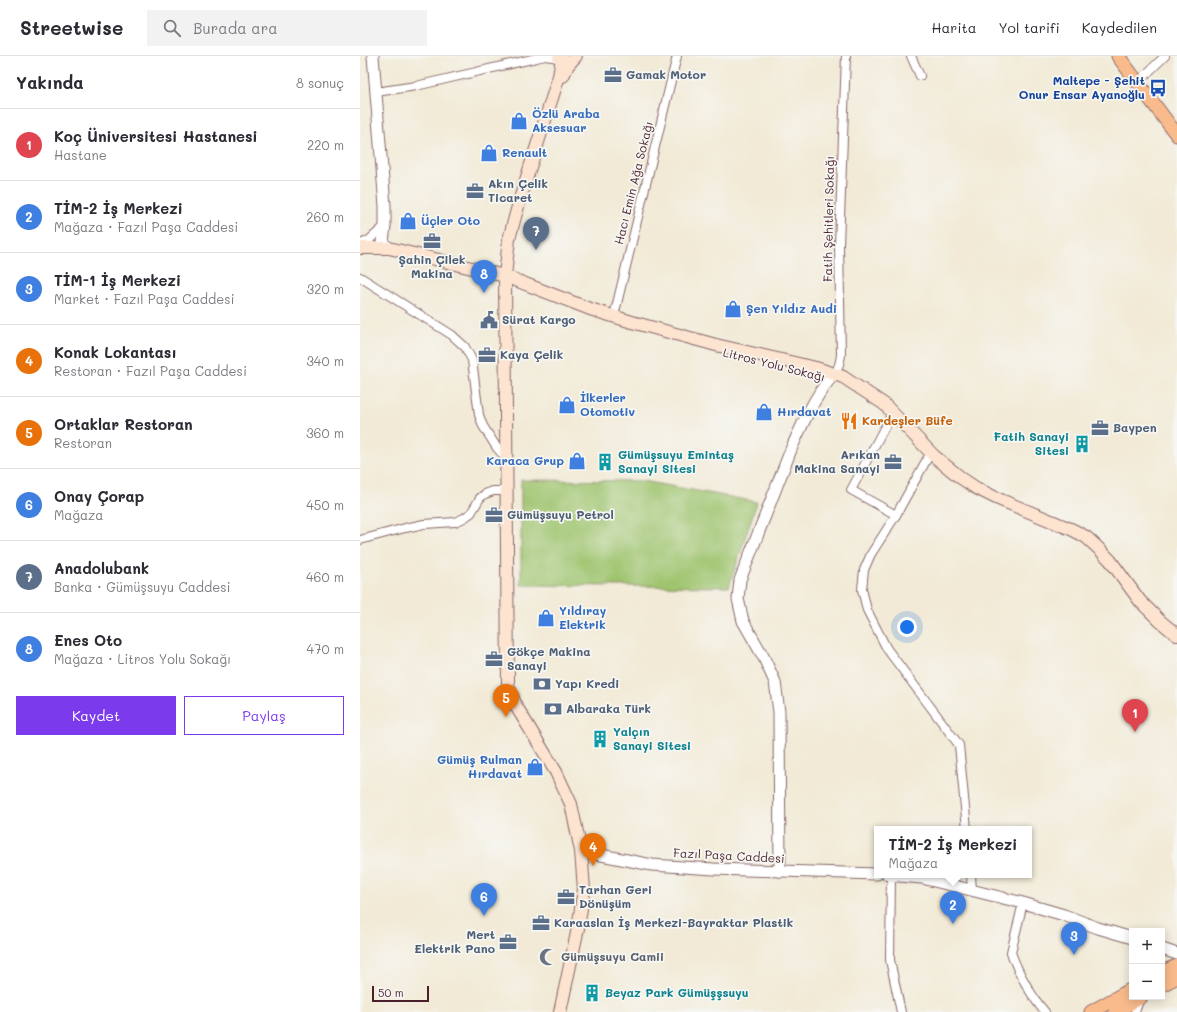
<!DOCTYPE html>
<html lang="tr">
<meta charset="utf-8">
<style>
:root{--surface:#fff;--page:#f2f2f3;--text:#2b2b33;--muted:#7c7c81;--line:#e1e1e2;--accent:#7c3aed}
body{margin:0;font-family:Mali,sans-serif;background:var(--page);color:var(--text)}
.controls{position:absolute;right:12px;bottom:12px;display:grid;overflow:hidden;border-radius:0px;box-shadow:0 2px 10px #0003}
.controls button{width:36px;height:36px;display:grid;place-items:center;padding:0;border:0;border-bottom:1px solid var(--line);background:var(--surface);color:var(--text);font:20px sans-serif}
.scale{position:absolute;left:12px;bottom:10px;width:57px;box-sizing:border-box;padding-left:4px;border:2px solid #4a1f2b;border-top:0;font-size:11px;line-height:14px;white-space:nowrap;color:#4a1f2b;-webkit-text-stroke:3px #f6f6f2;paint-order:stroke}
.you{position:absolute;left:547px;top:571px;width:14px;height:14px;margin:-10px;border:3px solid #fff;border-radius:50%;background:#1a73e8;box-shadow:0 0 0 6px #1a73e833}
.badge{display:grid;place-items:center;width:26px;height:26px;border-radius:50%;background:var(--accent);color:#fff;font-size:13px;font-weight:700}
.pin{position:absolute;translate:-50% -33px;filter:drop-shadow(0 1px 2px #0008)}
.pin::after{content:'';position:absolute;top:21px;width:14px;height:12px;background:inherit;clip-path:polygon(0 0,100% 0,50% 100%)}
.popup{position:absolute;left:514px;top:770px;width:158px;height:52px;box-sizing:border-box;display:grid;place-content:center;border-radius:0px;background:var(--surface);filter:drop-shadow(0 1px 3px #0005);font-size:13px;white-space:nowrap;color:var(--muted)}
.popup b{font-size:15px;color:var(--text)}
.popup::after{content:'';position:absolute;left:50%;top:100%;margin-left:-8px;border:8px solid transparent;border-top-color:var(--surface)}
.list{margin:0;padding:0;list-style:none}
h2{display:flex;justify-content:space-between;align-items:center;height:52px;margin:0;padding:0 16px;font-size:17px}
h2 small{font-size:13px;font-weight:400;color:var(--muted)}
.list li{display:grid;grid-template-columns:26px 1fr auto;gap:12px;align-items:center;box-sizing:border-box;height:72px;padding:0 16px;border-top:1px solid var(--line)}
.list b{display:block;font-size:15px;white-space:nowrap}
.list p{margin:0;font-size:13px;white-space:nowrap;color:var(--muted)}
.list em{font-size:13px;font-style:normal;color:var(--muted)}
.actions{display:flex;gap:8px;padding:12px 16px}
.actions a{flex:1;padding:9px 0;border:1px solid var(--accent);border-radius:0px;text-align:center;font-size:14px;color:var(--accent)}
.actions .main{background:var(--accent);color:#fff}
.icon{flex:none;width:22px;height:22px;fill:none;stroke:currentColor;stroke-width:2;stroke-linecap:round;stroke-linejoin:round}
.map{position:relative;flex:none;width:817px;height:956px;overflow:hidden}
header{display:flex;align-items:center;gap:24px;box-sizing:border-box;height:56px;padding:0 20px;background:var(--surface);border-bottom:1px solid var(--line)}
header strong{font-size:19px}
nav{display:flex;gap:22px;margin-inline-start:auto;font-size:14px}
.search{width:280px;height:36px;background:var(--page);display:flex;align-items:center;gap:10px;box-sizing:border-box;padding:0 14px;border-radius:0px;color:var(--muted);font-size:15px}
main{display:flex}
aside{flex:1;background:var(--surface)}
.map>svg:first-child{display:block}
</style>
<header>
<strong>Streetwise</strong>
<div class="search"><svg class="icon" aria-label="search" viewBox="0 0 24 24"><circle cx="10" cy="10" r="6"/><path d="M15 15l6 6"/></svg>Burada ara</div>
<nav><a>Harita</a><a>Yol tarifi</a><a>Kaydedilen</a></nav>
</header>
<main>
<aside>
<h2>Yakında<small>8 sonuç</small></h2>
<ul class="list">
<li><span class="badge" style="background:#e0444e">1</span><div><b>Koç Üniversitesi Hastanesi</b><p>Hastane</p></div><em>220 m</em></li>
<li><span class="badge" style="background:#3f7fe0">2</span><div><b>TİM-2 İş Merkezi</b><p>Mağaza · Fazıl Paşa Caddesi</p></div><em>260 m</em></li>
<li><span class="badge" style="background:#3f7fe0">3</span><div><b>TİM-1 İş Merkezi</b><p>Market · Fazıl Paşa Caddesi</p></div><em>320 m</em></li>
<li><span class="badge" style="background:#e8710a">4</span><div><b>Konak Lokantası</b><p>Restoran · Fazıl Paşa Caddesi</p></div><em>340 m</em></li>
<li><span class="badge" style="background:#e8710a">5</span><div><b>Ortaklar Restoran</b><p>Restoran</p></div><em>360 m</em></li>
<li><span class="badge" style="background:#3f7fe0">6</span><div><b>Onay Çorap</b><p>Mağaza</p></div><em>450 m</em></li>
<li><span class="badge" style="background:#5c6f8a">7</span><div><b>Anadolubank</b><p>Banka · Gümüşsuyu Caddesi</p></div><em>460 m</em></li>
<li><span class="badge" style="background:#3f7fe0">8</span><div><b>Enes Oto</b><p>Mağaza · Litros Yolu Sokağı</p></div><em>470 m</em></li>
</ul>
<div class="actions"><a class="main">Kaydet</a><a>Paylaş</a></div>
</aside>
<div class="map">
<svg width="817" height="956" viewBox="0 0 817 956">
<rect width="100%" height="100%" fill="#f6f6f2"/>
<filter id="ink" filterUnits="userSpaceOnUse"><feTurbulence type="fractalNoise" baseFrequency=".025" numOctaves="2"/><feDisplacementMap in="SourceGraphic" scale="8" xChannelSelector="R" yChannelSelector="G"/><feConvolveMatrix kernelMatrix="1 2 1 2 8 2 1 2 1" color-interpolation-filters="sRGB"/></filter>
<filter id="wash" filterUnits="userSpaceOnUse"><feTurbulence type="fractalNoise" baseFrequency=".012" numOctaves="4" result="noise"/><feDisplacementMap in="SourceGraphic" scale="16" xChannelSelector="R" yChannelSelector="G"/><feGaussianBlur stdDeviation="0.9" result="paint"/><feColorMatrix in="noise" values="0 0 0 0 0 0 0 0 0 0 0 0 0 0 0 0 0 1.4 0 .05"/><feComposite in="paint" operator="in"/></filter>
<g filter="url(#wash)">
<rect width="100%" height="100%" fill="#f2ead6"/>
<path fill="#9fc46e" stroke="#74724c" d="M161,424L283,425L397,446L369,531L161,529Z"/>
</g>
<g filter="url(#ink)">
<g fill="none" stroke-linecap="round" stroke-linejoin="round">
<g stroke="#856667" stroke-width="10">
<g id="minor">
<path d="M551,0L560,20"/>
<path d="M777,27L805,0"/>
<path d="M16,36L56,30L185,0L199,2"/>
<path d="M0,188L8,185L25,170"/>
<path d="M0,221L92,279L105,291L112,304L119,359L123,370L137,392L146,402"/>
<path d="M254,260L317,0"/>
<path d="M472,321C478,315 480,307 481,299L479,189L486,0"/>
<path d="M529,363L491,434L536,459"/>
<path d="M567,403L536,459L511,498L504,514L502,533L507,554L527,593L599,689L607,773"/>
<path d="M0,484L45,472L64,468L95,466L104,462L111,457L120,442L125,438L133,435H146"/>
<path d="M531,819L530,904L541,956"/>
<path d="M611,819L612,835"/>
<path d="M663,847L651,896C656,913 673,943 685,956"/>
<path d="M775,956L780,942"/>
</g>
</g>
<g stroke="#856667" stroke-width="13">
<g id="tertiary">
<path d="M13,0L25,150V170L23,186L29,192"/>
<path d="M221,795L292,809L354,813L517,818"/>
<path d="M420,815L419,656L415,626L404,602L383,565L378,543L380,524L432,391C442,369 455,340 470,323"/>
<path d="M528,819L562,822L663,847L704,859L738,872L772,882"/>
<path d="M802,893L817,898"/>
</g>
</g>
<g stroke="#856667" stroke-width="14">
<g id="secondary">
<path d="M199,2L202,3L199,20L160,143L149,183L145,220L148,629L156,650L196,716L211,748L221,795L224,833L218,872L200,956"/>
<path d="M203,20L208,9L216,0"/>
<path d="M0,192H29L145,220L230,253L272,266L356,289L456,312L483,321L524,348L574,400L601,422L616,432L636,442L713,474L726,481L737,491L750,504L780,545L800,565L817,579"/>
</g>
</g>
<g stroke="#856667" stroke-width="15">
<g id="primary">
<path d="M758,0L817,79"/>
<path d="M802,916L817,910"/>
<path d="M802,929L817,921"/>
<path d="M731,956L772,933"/>
<path d="M755,956L781,941"/>
</g>
</g>
<use href="#minor" stroke="#fff" stroke-width="8"/>
<use href="#tertiary" stroke="#fff" stroke-width="11"/>
<use href="#secondary" stroke="#fde4d1" stroke-width="12"/>
<use href="#primary" stroke="#fabb8c" stroke-width="13"/>
</g>
</g>
<defs>
<g id="office-bare" transform="scale(1.38)"><path d="M-6-3h4V-5.5h4V-3h4V5H-6ZM-1-4.5V-3h2v-1.5ZM-6 0V1H6V0Z" fill="#5c6f8a" stroke="#f6f6f2" stroke-width="2.5" paint-order="stroke"/></g>
<g id="bus-bare" transform="scale(1.38)"><path d="M-5-6H5V4H4V6H2V4H-2V6H-4V4H-5ZM-3.5-4V0h7V-4ZM-3.5 1.2v1.5H-2V1.2ZM2 1.2v1.5H3.5V1.2Z" fill="#1a4fb4" stroke="#f6f6f2" stroke-width="2.5" paint-order="stroke"/></g>
<g id="shop-bare" transform="scale(1.38)"><path d="M-5-2.5h2.3a2.7 3.5 0 0 1 5.4 0H5L5.5 6h-11ZM-1.5-2.5h3a1.5 2.3 0 0 0-3 0Z" fill="#3f7fe0" stroke="#f6f6f2" stroke-width="2.5" paint-order="stroke"/></g>
<g id="civic-bare" transform="scale(1.38)"><path d="M-.6-6.5H3V-4.5H.6V-3L4-1V1h2V6H-6V1h2V-1L-.6-3ZM-1.2 2.5V6h2.4V2.5Z" fill="#5c6f8a" stroke="#f6f6f2" stroke-width="2.5" paint-order="stroke"/></g>
<g id="restaurant-bare" transform="scale(1.38)"><path d="M-5-6h1v4h1v-4h1v4h1v-4h1v5L-1.5 .5V6h-2V.5L-5-1ZM5-6V6H3V1.5H1.5Q1.5-4 5-6Z" fill="#e8710a" stroke="#f6f6f2" stroke-width="2.5" paint-order="stroke"/></g>
<g id="building-bare" transform="scale(1.38)"><path d="M-4-6H4V6H1V3H-1V6H-4ZM-2.5-4.3h1.7v1.8h-1.7ZM.8-4.3h1.7v1.8H.8ZM-2.5-1h1.7V.8h-1.7ZM.8-1h1.7V.8H.8Z" fill="#0f9aa8" stroke="#f6f6f2" stroke-width="2.5" paint-order="stroke"/></g>
<g id="bank-bare" transform="scale(1.38)"><path d="M-6-4H6V4H-6ZM0-2.3a2.3 2.3 0 1 0 0 4.6a2.3 2.3 0 1 0 0-4.6Z" fill="#5c6f8a" stroke="#f6f6f2" stroke-width="2.5" paint-order="stroke"/></g>
<g id="mosque-bare" transform="scale(1.38)"><path d="M3.5-4.9A6 6 0 1 0 3.5 4.9A5 5 0 1 1 3.5-4.9Z" fill="#6b7280" stroke="#f6f6f2" stroke-width="2.5" paint-order="stroke"/></g>
</defs>
<g fill-rule="evenodd">
<use href="#office-bare" x="253" y="19"/>
<use href="#bus-bare" x="798" y="32"/>
<use href="#shop-bare" x="159" y="65"/>
<use href="#shop-bare" x="129" y="97"/>
<use href="#office-bare" x="115" y="135"/>
<use href="#shop-bare" x="48" y="165"/>
<use href="#office-bare" x="72" y="185"/>
<use href="#shop-bare" x="373" y="253"/>
<use href="#civic-bare" x="129" y="264"/>
<use href="#office-bare" x="127" y="299"/>
<use href="#shop-bare" x="207" y="349"/>
<use href="#shop-bare" x="404" y="356"/>
<use href="#restaurant-bare" x="489" y="365"/>
<use href="#office-bare" x="740" y="372"/>
<use href="#building-bare" x="722" y="388"/>
<use href="#shop-bare" x="217" y="405"/>
<use href="#building-bare" x="245" y="406"/>
<use href="#office-bare" x="533" y="406"/>
<use href="#office-bare" x="134" y="459"/>
<use href="#shop-bare" x="186" y="562"/>
<use href="#office-bare" x="134" y="603"/>
<use href="#bank-bare" x="182" y="628"/>
<use href="#bank-bare" x="193" y="653"/>
<use href="#building-bare" x="240" y="683"/>
<use href="#shop-bare" x="175" y="711"/>
<use href="#office-bare" x="206" y="841"/>
<use href="#office-bare" x="181" y="867"/>
<use href="#office-bare" x="148" y="886"/>
<use href="#mosque-bare" x="188" y="901"/>
<use href="#building-bare" x="232" y="937"/>
</g>
<g text-anchor="middle" stroke-width="3.5" stroke-linejoin="round" paint-order="stroke">
<g font-size="12" font-weight="bold" fill="#4e5e75" stroke="#f6f6f2" text-anchor="start">
<text x="266" y="23">Gamak Motor</text>
<text x="128" y="132">Akın Çelik<tspan x="128" dy="14">Ticaret</tspan></text>
<text x="72" y="208" text-anchor="middle">Şahin Çilek<tspan x="72" dy="14">Makina</tspan></text>
<text x="142" y="268">Sürat Kargo</text>
<text x="140" y="303">Kaya Çelik</text>
<text x="753" y="376">Baypen</text>
<text x="520" y="403" text-anchor="end">Arıkan<tspan x="520" dy="14">Makina Sanayi</tspan></text>
<text x="147" y="463">Gümüşsuyu Petrol</text>
<text x="147" y="600">Gökçe Makina<tspan x="147" dy="14">Sanayi</tspan></text>
<text x="195" y="632">Yapı Kredi</text>
<text x="206" y="657">Albaraka Türk</text>
<text x="219" y="838">Tarhan Geri<tspan x="219" dy="14">Dönüşüm</tspan></text>
<text x="194" y="871">Karaaslan İş Merkezi-Bayraktar Plastik</text>
<text x="135" y="883" text-anchor="end">Mert<tspan x="135" dy="14">Elektrik Pano</tspan></text>
</g>
<g font-size="12" font-weight="bold" fill="#164399" stroke="#f6f6f2" text-anchor="end">
<text x="785" y="29">Maltepe - Şehit<tspan x="785" dy="14">Onur Ensar Ayanoğlu</tspan></text>
</g>
<g font-size="12" font-weight="bold" fill="#366cbe" stroke="#f6f6f2" text-anchor="start">
<text x="172" y="62">Özlü Araba<tspan x="172" dy="14">Aksesuar</tspan></text>
<text x="142" y="101">Renault</text>
<text x="61" y="169">Üçler Oto</text>
<text x="386" y="257">Şen Yıldız Audi</text>
<text x="220" y="346">İlkerler<tspan x="220" dy="14">Otomotiv</tspan></text>
<text x="417" y="360">Hırdavat</text>
<text x="204" y="409" text-anchor="end">Karaca Grup</text>
<text x="199" y="559">Yıldıray<tspan x="199" dy="14">Elektrik</tspan></text>
<text x="162" y="708" text-anchor="end">Gümüş Rulman<tspan x="162" dy="14">Hırdavat</tspan></text>
</g>
<g font-size="12" fill="#4a1f2b" stroke="#f6f6f2">
<text transform="translate(274 127) rotate(-76)" y="4">Hacı Emin Ağa Sokağı</text>
<text transform="translate(469 163) rotate(-89)" y="4">Fatih Şehitleri Sokağı</text>
<text transform="translate(414 309) rotate(14)" y="4">Litros Yolu Sokağı</text>
<text transform="translate(369 800) rotate(3)" y="4">Fazıl Paşa Caddesi</text>
</g>
<g font-size="12" font-weight="bold" fill="#c56008" stroke="#f6f6f2" text-anchor="start">
<text x="502" y="369">Kardeşler Büfe</text>
</g>
<g font-size="12" font-weight="bold" fill="#0d838f" stroke="#f6f6f2" text-anchor="start">
<text x="709" y="385" text-anchor="end">Fatih Sanayi<tspan x="709" dy="14">Sitesi</tspan></text>
<text x="258" y="403">Gümüşsuyu Emintaş<tspan x="258" dy="14">Sanayi Sitesi</tspan></text>
<text x="253" y="680">Yalçın<tspan x="253" dy="14">Sanayi Sitesi</tspan></text>
<text x="245" y="941">Beyaz Park Gümüşşsuyu</text>
</g>
<g font-size="12" font-weight="bold" fill="#5b616d" stroke="#f6f6f2" text-anchor="start">
<text x="201" y="905">Gümüşsuyu Camii</text>
</g>
</g>
</svg>
<div class="controls">
<button>+</button>
<button>−</button>
</div>
<div class="scale">50 m</div>
<div class="you"></div>
<div class="pin badge" style="left:775px;top:676px;background:#e0444e">1</div>
<div class="pin badge" style="left:593px;top:868px;background:#3f7fe0">2</div>
<div class="popup"><b>TİM-2 İş Merkezi</b>Mağaza</div>
<div class="pin badge" style="left:714px;top:899px;background:#3f7fe0">3</div>
<div class="pin badge" style="left:233px;top:810px;background:#e8710a">4</div>
<div class="pin badge" style="left:146px;top:661px;background:#e8710a">5</div>
<div class="pin badge" style="left:124px;top:860px;background:#3f7fe0">6</div>
<div class="pin badge" style="left:176px;top:194px;background:#5c6f8a">7</div>
<div class="pin badge" style="left:124px;top:237px;background:#3f7fe0">8</div>
</div>
</main>
